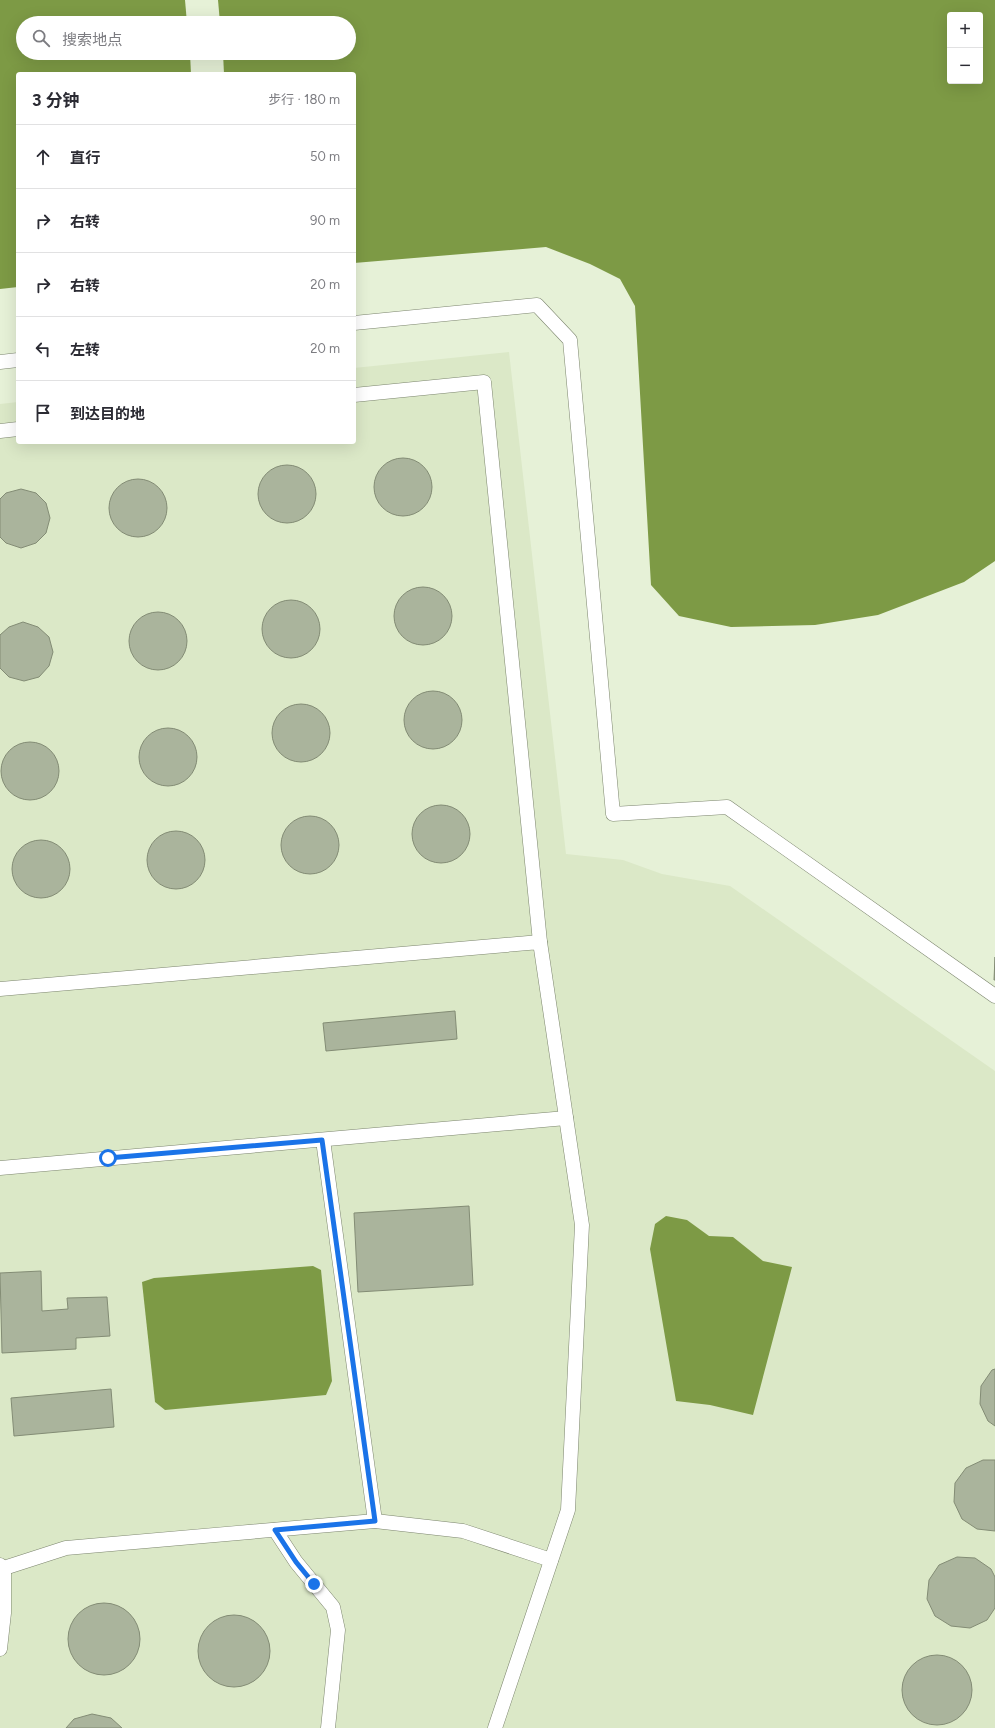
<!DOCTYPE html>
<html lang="zh">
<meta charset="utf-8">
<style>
:root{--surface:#fff;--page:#f7f7f7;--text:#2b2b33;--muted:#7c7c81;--line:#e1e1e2}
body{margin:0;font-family:Figtree,"Noto Sans SC",sans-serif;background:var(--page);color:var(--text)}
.controls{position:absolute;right:12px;top:12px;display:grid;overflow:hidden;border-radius:4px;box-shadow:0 4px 16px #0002}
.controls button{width:36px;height:36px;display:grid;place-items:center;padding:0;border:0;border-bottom:1px solid var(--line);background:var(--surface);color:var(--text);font:20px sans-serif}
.stop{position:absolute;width:12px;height:12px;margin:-9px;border:3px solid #1a73e8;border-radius:50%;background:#fff}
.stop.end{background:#1a73e8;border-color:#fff;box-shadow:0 1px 4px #0008}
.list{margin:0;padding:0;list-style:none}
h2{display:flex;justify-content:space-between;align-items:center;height:52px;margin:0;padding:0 16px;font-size:17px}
h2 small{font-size:13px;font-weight:400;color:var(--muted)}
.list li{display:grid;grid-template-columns:26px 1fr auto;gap:12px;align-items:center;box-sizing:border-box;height:64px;padding:0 16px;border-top:1px solid var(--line)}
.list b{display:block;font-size:15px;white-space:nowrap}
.list em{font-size:13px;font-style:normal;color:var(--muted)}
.icon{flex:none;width:22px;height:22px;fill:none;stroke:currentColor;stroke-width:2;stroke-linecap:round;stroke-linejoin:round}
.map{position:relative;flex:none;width:995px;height:1728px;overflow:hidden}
.search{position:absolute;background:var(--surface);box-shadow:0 4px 16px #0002;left:16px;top:16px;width:340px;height:44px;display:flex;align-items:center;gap:10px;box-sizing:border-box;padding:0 14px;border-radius:22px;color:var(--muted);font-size:15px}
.panel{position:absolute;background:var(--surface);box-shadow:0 4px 16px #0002;left:16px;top:72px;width:340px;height:372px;border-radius:4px}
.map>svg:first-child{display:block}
</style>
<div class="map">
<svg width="995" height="1728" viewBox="0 0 995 1728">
<rect width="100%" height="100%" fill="#e6f1d7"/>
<path fill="#dbe8c7" d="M509,352L566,854L623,860L662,874L730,886L995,1071V1728H0V404L18,402V442H354V368Z"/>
<g fill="#7d9a45" fill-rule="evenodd">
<path d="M0,0H995V561L964,582L878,615L815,625L731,627L679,616L651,585L635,306L620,279L590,264L546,247L354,263V74H18V287L0,289ZM950,15H980V81H950ZM23,23H349V53H23Z"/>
<path d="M666,1216L687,1220L709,1236L733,1237L763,1261L792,1267L753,1415L710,1405L676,1401L650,1249L655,1224Z"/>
<path d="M313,1266L321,1270L332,1381L326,1395L165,1410L155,1402L142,1282L154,1278Z"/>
</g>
<g fill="#e6f1d7">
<path d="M185,0H218L220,23H187Z"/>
<path d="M190,53H223L224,74H191Z"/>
</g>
<g fill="#aab49c" stroke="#838c75">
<circle cx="403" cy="487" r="29"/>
<circle cx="287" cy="494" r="29"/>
<circle cx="138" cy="508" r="29"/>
<path d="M21,489L36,493L46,503L50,518L46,533L36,543L21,548L6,543L0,537V499L6,493Z"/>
<circle cx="423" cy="616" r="29"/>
<circle cx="291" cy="629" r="29"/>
<circle cx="158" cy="641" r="29"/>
<path d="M23,622L38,627L49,637L53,652L49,666L39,677L24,681L9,677L0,668V635L9,627Z"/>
<circle cx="433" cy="720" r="29"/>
<circle cx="301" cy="733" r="29"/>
<circle cx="168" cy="757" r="29"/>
<circle cx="30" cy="771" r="29"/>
<circle cx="441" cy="834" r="29"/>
<circle cx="310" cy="845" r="29"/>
<circle cx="176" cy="860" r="29"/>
<circle cx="41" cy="869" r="29"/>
<path d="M995,957V980H994Z"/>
<path d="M455,1011L457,1039L326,1051L323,1023Z"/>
<path d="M469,1206L473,1285L358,1292L354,1213Z"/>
<path d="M41,1271L42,1311L68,1309L67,1298L107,1297L110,1336L76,1338V1349L2,1353L0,1273Z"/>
<path d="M995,1369V1426L988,1421L980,1404L981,1386L992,1370Z"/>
<path d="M111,1389L114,1427L14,1436L11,1398Z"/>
<path d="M983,1460H995V1531L977,1529L962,1519L954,1502L955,1483L966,1468Z"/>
<path d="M957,1557L975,1558L991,1569L995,1577V1608L987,1620L970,1628L951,1626L935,1616L927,1599L929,1580L939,1565Z"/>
<circle cx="104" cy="1639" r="36"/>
<circle cx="234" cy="1651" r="36"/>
<circle cx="937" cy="1690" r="35"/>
<path d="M92,1714L111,1718L122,1728H66L74,1719Z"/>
</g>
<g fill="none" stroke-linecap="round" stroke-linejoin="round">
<g stroke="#7c856e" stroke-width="15">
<g id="lane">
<path d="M354,323L537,305L570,340L613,814L727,807L995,996"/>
<path d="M0,362L18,360"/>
<path d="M354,395L484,382L540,942"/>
<path d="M0,431L18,429"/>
<path d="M0,989L540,942L582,1225L568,1510L495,1728"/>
<path d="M323,1140L375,1521"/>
<path d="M0,1168L566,1118"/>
<path d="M275,1530L296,1562L333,1607L338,1630L328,1728"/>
<path d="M0,1565L4,1568L66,1548L375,1521L463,1531L551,1560"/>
<path d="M0,1649L4,1613V1568"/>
</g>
</g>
<use href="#lane" stroke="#fff" stroke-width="14"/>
</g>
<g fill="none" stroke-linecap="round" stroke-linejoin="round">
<path stroke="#1a73e8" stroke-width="5" d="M108,1158L322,1140L375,1521L275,1530L296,1562L314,1584"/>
</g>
</svg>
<div class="controls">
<button>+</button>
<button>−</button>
</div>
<div class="stop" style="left:108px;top:1158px"></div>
<div class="stop end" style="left:314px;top:1584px"></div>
<div class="search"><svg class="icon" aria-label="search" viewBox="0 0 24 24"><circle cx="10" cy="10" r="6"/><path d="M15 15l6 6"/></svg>搜索地点</div>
<section class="panel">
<h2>3 分钟<small>步行 · 180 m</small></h2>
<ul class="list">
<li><svg class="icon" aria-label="ahead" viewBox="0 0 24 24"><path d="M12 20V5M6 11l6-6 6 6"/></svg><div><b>直行</b></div><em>50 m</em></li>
<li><svg class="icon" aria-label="right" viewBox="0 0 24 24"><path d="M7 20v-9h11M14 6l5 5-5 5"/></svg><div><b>右转</b></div><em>90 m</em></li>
<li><svg class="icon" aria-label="right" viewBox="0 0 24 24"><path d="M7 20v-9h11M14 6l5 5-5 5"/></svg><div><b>右转</b></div><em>20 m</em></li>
<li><svg class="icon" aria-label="left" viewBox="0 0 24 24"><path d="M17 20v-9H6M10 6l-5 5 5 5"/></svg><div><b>左转</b></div><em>20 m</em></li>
<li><svg class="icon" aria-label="arrive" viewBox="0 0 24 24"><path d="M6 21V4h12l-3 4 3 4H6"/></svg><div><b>到达目的地</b></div></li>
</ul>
</section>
</div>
